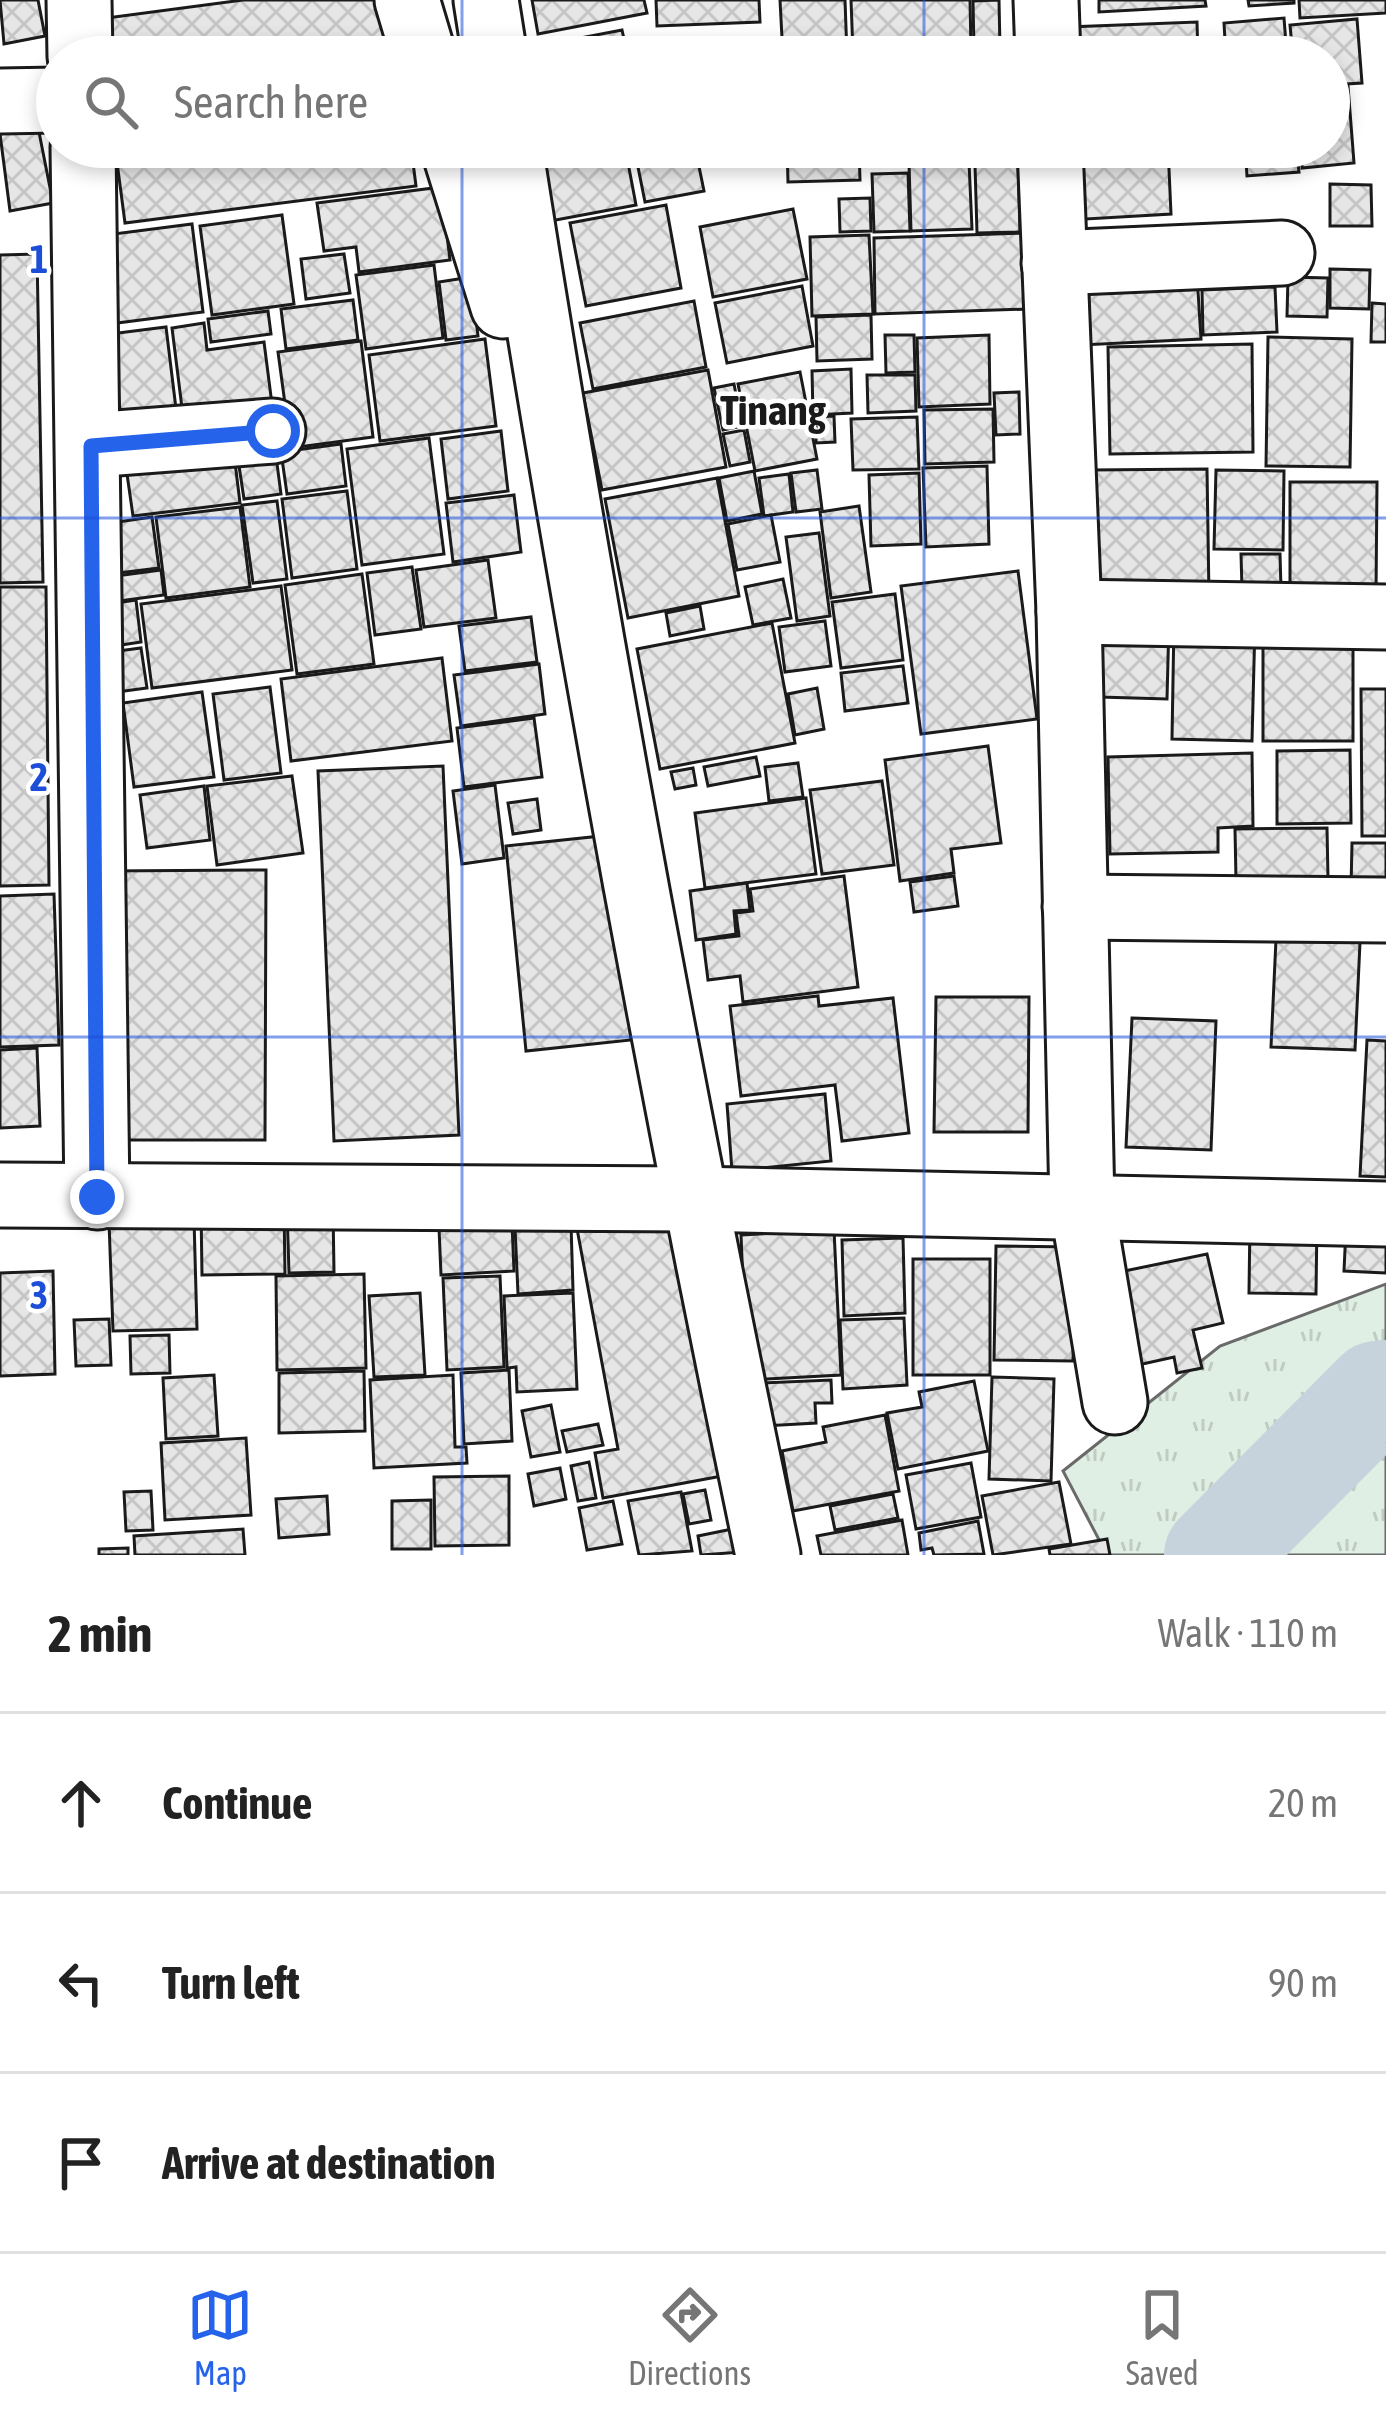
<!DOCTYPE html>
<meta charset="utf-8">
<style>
:root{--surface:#fff;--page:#f6f6f6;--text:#222;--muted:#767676;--line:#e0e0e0;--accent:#2563eb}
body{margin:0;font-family:"Asap Condensed",sans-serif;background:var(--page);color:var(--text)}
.stop{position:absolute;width:36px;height:36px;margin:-27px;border:9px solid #2563eb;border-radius:50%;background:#fff}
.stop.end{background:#2563eb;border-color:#fff;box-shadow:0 3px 12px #0008}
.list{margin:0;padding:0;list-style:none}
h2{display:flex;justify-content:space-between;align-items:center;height:156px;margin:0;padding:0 48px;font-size:51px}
h2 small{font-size:39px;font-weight:400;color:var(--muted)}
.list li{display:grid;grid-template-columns:78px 1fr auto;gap:36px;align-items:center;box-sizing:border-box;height:180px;padding:0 48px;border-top:3px solid var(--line)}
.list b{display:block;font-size:45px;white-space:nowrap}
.list em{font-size:39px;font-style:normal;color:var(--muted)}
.icon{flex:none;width:66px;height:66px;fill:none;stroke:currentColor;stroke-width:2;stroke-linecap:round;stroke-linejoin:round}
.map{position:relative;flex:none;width:1386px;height:1555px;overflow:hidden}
.search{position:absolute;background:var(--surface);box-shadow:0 6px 18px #0003;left:36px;right:36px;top:36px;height:132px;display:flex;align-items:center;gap:30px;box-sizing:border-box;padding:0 42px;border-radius:66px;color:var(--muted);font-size:45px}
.sheet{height:696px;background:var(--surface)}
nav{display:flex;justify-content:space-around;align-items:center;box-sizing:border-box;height:168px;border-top:3px solid var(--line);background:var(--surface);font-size:33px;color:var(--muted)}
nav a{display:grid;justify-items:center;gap:6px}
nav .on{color:var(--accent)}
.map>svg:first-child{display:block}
</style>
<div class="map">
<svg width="1386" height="1555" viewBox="0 0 1386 1555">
<defs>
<pattern id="grass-tufts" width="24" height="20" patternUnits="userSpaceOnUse" patternTransform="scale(3)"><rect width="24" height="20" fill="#e0efe3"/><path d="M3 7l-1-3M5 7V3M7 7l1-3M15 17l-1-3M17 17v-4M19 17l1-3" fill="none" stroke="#c0ccc2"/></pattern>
<pattern id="building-cross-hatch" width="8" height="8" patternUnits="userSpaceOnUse" patternTransform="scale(3)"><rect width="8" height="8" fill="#e6e6e6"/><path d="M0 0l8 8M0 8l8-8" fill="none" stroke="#c5c5c5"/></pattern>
</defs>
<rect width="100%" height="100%" fill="#fff"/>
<path fill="url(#grass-tufts)" stroke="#6a6a6a" stroke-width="3" d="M1386,1284V1555H1107L1063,1471L1220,1346Z"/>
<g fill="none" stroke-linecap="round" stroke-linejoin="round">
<path stroke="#c6d2dc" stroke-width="102" d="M1215,1555L1377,1392L1386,1391"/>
</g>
<g fill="url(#building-cross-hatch)" stroke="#1a1a1a" stroke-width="3">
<path d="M0,0H38L45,36L4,44Z"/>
<path d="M243,0H392L400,57H104L99,19Z"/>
<path d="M532,0H644L647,13L538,34Z"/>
<path d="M656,0H759L760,22L657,26Z"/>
<path d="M780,0H845L847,56L783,57Z"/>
<path d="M851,0H970L971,49L853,53Z"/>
<path d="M999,0L1000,49L974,50L973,1Z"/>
<path d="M1099,0H1205L1206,6L1099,12Z"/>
<path d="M1248,0H1294V3L1249,6Z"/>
<path d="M1299,0H1386V13L1300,18Z"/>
<path d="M1284,18L1287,57H1226L1224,23Z"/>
<path d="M1357,19L1362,83L1329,85V57H1293L1290,25Z"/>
<path d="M1197,22L1198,57H1069L1068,27Z"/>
<path d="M622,30L628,57H519L518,50Z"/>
<path d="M1348,86L1354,163L1302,168L1301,147H1329V87Z"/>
<path d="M38,127L53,203L10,211L0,134Z"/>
<path d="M115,147H411L416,186L125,223Z"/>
<path d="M625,147L636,205L545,222L531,149Z"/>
<path d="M634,147H695L704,191L645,202Z"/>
<path d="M715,147H779V156L715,158Z"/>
<path d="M787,147H859L860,180L788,182Z"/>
<path d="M864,147H993V149L864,154Z"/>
<path d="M1066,147H1168L1171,214L1069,220Z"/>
<path d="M1245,147H1296L1299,172L1247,176Z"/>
<path d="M969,162L972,229L911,231L909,163Z"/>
<path d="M1018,163L1020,232L977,233L975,165Z"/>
<path d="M908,173L910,231L874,232L872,174Z"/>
<path d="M1330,184L1371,185L1372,226H1330Z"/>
<path d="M441,187L450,260L359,272L356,247L324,251L317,203Z"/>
<path d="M870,198L871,231L840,232L839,199Z"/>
<path d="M666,205L681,288L586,306L570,223Z"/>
<path d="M793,209L807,279L713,297L700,227Z"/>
<path d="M282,215L294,304L212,315L200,226Z"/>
<path d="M192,224L203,312L117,323L106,235Z"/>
<path d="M1025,233L1028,309L875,314L874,238Z"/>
<path d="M869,235L873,314L812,316L810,237Z"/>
<path d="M37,254L43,582L0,583V255Z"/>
<path d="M344,254L350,293L306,299L301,259Z"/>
<path d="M434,265L443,338L366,349L356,275Z"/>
<path d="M1330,269L1370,270L1369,309L1330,308Z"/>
<path d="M1197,275L1201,339L1082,345L1079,281Z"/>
<path d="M471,277L478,336L446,340L439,282Z"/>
<path d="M1288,277L1328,278L1327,317L1287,316Z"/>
<path d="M802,286L813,346L727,363L715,303Z"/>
<path d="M1275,287L1277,332L1203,335L1202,290Z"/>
<path d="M353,300L358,340L286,349L281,309Z"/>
<path d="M694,301L706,367L593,389L580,323Z"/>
<path d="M1372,303L1386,304V342H1371Z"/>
<path d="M268,311L271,334L211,342L208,319Z"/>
<path d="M871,315L872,359L817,361L816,317Z"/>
<path d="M204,323L207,350L264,342L274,420L185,432L172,328Z"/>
<path d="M166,327L178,425L123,432L110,334Z"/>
<path d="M885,335H914L915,372L886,373Z"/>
<path d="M989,335L990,404L919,407L917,338Z"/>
<path d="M1268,337L1352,339L1350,467L1266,466Z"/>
<path d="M485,339L496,426L380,441L369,355Z"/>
<path d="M361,341L373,437L291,448L278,352Z"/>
<path d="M1252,344L1253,452L1110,454L1108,347Z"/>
<path d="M851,369L852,413L813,415L812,371Z"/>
<path d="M708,370L726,467L602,490L583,393Z"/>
<path d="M800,372L817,459L755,471L738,384Z"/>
<path d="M867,375H915L916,411L868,413Z"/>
<path d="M734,384L742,426L723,430L714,388Z"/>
<path d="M1019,392L1020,434L996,435L994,393Z"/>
<path d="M993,409L994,462L925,464L924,410Z"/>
<path d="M834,416L835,442L816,443V417Z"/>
<path d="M917,417L919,469L853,470L851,419Z"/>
<path d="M744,430L750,462L730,466L723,434Z"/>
<path d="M501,431L508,491L448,499L441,439Z"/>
<path d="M429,438L444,554L362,565L347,449Z"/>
<path d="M274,441L281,494L244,499L236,446Z"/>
<path d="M341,444L346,486L287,494L281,452Z"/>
<path d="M233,446L240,503L133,516L125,460Z"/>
<path d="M987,466L989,544L926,547L923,468Z"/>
<path d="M1207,469L1209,597L1092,599L1091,470Z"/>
<path d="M817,470L822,509L796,512L791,473Z"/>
<path d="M1216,470L1284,471L1283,550L1214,549Z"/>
<path d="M754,471L762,514L727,521L719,478Z"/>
<path d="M919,473L921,544L871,546L869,475Z"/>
<path d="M789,474L793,512L764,516L759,478Z"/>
<path d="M717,478L739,596L628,618L605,499Z"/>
<path d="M1290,482H1377L1376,593H1290Z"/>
<path d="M347,491L357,569L292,578L282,499Z"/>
<path d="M514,495L521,552L453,562L446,503Z"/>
<path d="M277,501L287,579L253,583L242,505Z"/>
<path d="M859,506L871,592L831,598L820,512Z"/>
<path d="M240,507L250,587L166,598L156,517Z"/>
<path d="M771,515L780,562L737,570L728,524Z"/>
<path d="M152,517L159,568L110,574L104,524Z"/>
<path d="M819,533L830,616L797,621L786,537Z"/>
<path d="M1241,554H1280L1281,589H1242Z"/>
<path d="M488,560L496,618L424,627L416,570Z"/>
<path d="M412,567L421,629L375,635L367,573Z"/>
<path d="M161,570L164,595L119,601L116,576Z"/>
<path d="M1018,571L1037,719L921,734L901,586Z"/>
<path d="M362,574L374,664L297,674L285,585Z"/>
<path d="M783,579L791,618L753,625L745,587Z"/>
<path d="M281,586L292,670L152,688L141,604Z"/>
<path d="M0,587H46L49,885L0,886Z"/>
<path d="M895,594L903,660L841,668L832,602Z"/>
<path d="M136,600L141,642L108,647L103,605Z"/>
<path d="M700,606L704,629L670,636L666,613Z"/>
<path d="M531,617L537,662L465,671L459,626Z"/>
<path d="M1102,619L1169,621L1167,699L1100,697Z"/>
<path d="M825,621L831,666L785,672L779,627Z"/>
<path d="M1174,622L1255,624L1252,741L1172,739Z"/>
<path d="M772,623L795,743L660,769L637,649Z"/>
<rect x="1263" y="640" width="90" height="101"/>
<path d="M141,648L147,688L102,694L96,654Z"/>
<path d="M442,658L452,741L291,761L281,679Z"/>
<path d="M539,664L545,714L461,726L454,675Z"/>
<path d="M903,666L908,703L845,711L841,673Z"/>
<path d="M270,687L281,773L224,780L213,694Z"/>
<path d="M817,688L824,729L795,735L788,694Z"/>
<path d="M1361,689H1386V836H1362Z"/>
<path d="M202,692L214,777L134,787L123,703Z"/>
<path d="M534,718L542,777L464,787L457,728Z"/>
<path d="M988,746L1001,843L951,849L954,873L900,881L885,760Z"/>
<path d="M1350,750L1351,823L1277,824V751Z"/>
<path d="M1252,753L1253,826L1218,828V852L1110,854L1108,757Z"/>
<path d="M756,757L760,776L708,786L704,767Z"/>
<path d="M798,763L803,797L769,801L765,767Z"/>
<path d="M443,766L459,1135L334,1141L318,771Z"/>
<path d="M693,768L696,785L675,789L671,772Z"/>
<path d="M292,776L303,853L217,865L207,786Z"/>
<path d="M882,781L894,865L822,874L810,790Z"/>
<path d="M495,785L504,858L462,864L453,791Z"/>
<path d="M204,786L210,840L147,848L140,795Z"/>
<path d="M806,798L816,874L705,888L695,813Z"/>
<path d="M537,799L541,830L513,834L508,803Z"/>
<path d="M1327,828L1328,878L1236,880L1235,829Z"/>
<path d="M611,835L631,1040L526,1051L506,846Z"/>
<path d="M1352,843H1386V889L1351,888Z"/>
<path d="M266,870L265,1140H104V871Z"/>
<path d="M844,876L858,987L743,1002L740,976L708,980L703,940L739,936L736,913L753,911L750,889Z"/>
<path d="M954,876L958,906L914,912L910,882Z"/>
<path d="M747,883L750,910L734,911L736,934L696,940L690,891Z"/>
<path d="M54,894L59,1045L0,1047V896Z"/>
<path d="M1277,918L1361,921L1355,1050L1271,1047Z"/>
<path d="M818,996L819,1006L893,998L909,1133L842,1141L835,1085L741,1096L730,1006Z"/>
<path d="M936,997H1029L1028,1132H934Z"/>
<path d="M1132,1018L1216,1021L1211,1150L1126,1147Z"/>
<path d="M1367,1040L1386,1041V1177L1360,1176Z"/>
<path d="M37,1048L40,1126L0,1128V1050Z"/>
<path d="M825,1094L831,1161L732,1171L727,1104Z"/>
<path d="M671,1200L722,1476L603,1498L595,1453L618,1449L575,1218Z"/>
<path d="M284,1208L285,1274L202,1275L201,1209Z"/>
<path d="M333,1209L334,1272L289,1273L287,1210Z"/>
<path d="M194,1219L197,1329L113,1331L109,1222Z"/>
<path d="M1250,1219L1317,1220L1316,1294L1249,1293Z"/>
<path d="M512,1224L514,1271L441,1275L439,1228Z"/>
<path d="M571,1224L573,1290L518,1294L515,1227Z"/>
<path d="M1346,1228L1386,1230V1273L1344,1271Z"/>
<path d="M834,1230L841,1375L747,1380L741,1235Z"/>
<path d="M903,1238L905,1313L844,1316L842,1240Z"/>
<path d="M996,1246L1075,1247L1073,1361L994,1360Z"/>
<path d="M1207,1254L1223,1323L1193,1330L1202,1368L1177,1373L1174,1357L1138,1365L1105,1275Z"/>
<rect x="913" y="1259" width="77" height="116"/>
<path d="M53,1271L55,1374L0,1376V1273Z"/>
<path d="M364,1274L366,1368L277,1370L276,1276Z"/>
<path d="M500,1276L504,1367L447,1370L443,1278Z"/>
<path d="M420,1293L425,1375L374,1377L369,1296Z"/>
<path d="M573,1293L577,1389L517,1392L516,1367L507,1368L504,1296Z"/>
<path d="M904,1318L907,1385L843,1389L840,1320Z"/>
<path d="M109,1319L111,1365L76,1366L74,1320Z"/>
<path d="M169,1335L170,1373L131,1374L130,1336Z"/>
<path d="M509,1370L512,1441L464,1444L461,1373Z"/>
<path d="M364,1371L365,1431L279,1433V1373Z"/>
<path d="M214,1375L218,1436L166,1439L163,1378Z"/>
<path d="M453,1375L455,1447H466L467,1463L374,1468L370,1380Z"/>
<path d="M992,1377L1054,1379L1051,1481L989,1479Z"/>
<path d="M831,1380L832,1403H815L816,1423L764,1426L762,1383Z"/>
<path d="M974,1381L988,1451L898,1469L887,1413L922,1407L919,1392Z"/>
<path d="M551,1405L560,1452L531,1457L522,1411Z"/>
<path d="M885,1415L899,1491L793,1511L782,1451L826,1442L823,1427Z"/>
<path d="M598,1424L603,1445L567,1452L562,1431Z"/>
<path d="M246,1438L251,1515L165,1520L161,1443Z"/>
<path d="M589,1462L596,1498L578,1501L571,1466Z"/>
<path d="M971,1463L981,1517L916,1529L906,1475Z"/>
<path d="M560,1468L566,1499L534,1506L528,1474Z"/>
<path d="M509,1476V1545L435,1546L434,1477Z"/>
<path d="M1059,1482L1071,1544L993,1555L982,1496Z"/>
<path d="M705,1490L711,1520L689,1524L683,1494Z"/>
<path d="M151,1491L153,1530L126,1531L124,1492Z"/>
<path d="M681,1492L692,1551L639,1555L628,1501Z"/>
<path d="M893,1494L898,1518L835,1530L830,1506Z"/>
<path d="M327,1496L329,1534L279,1538L276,1499Z"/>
<path d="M431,1500V1549H392V1501Z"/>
<path d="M613,1501L622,1544L587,1550L579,1508Z"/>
<path d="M902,1520L908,1555H821L817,1536Z"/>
<path d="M978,1521L984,1554L934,1555L932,1548L921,1550L919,1533Z"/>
<path d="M737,1528L742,1552L701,1555L698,1536Z"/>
<path d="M243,1529L245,1555H135L134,1536Z"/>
<path d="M1107,1539L1110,1555H1050L1049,1549Z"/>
<path d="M128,1548V1555H99V1549Z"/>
</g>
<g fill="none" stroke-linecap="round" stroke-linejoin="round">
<g stroke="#1a1a1a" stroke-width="69">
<g id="minor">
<path d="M79,0L80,57"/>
<path d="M407,0L424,57"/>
<path d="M486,0L495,57"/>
<path d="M1046,0L1048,57"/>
<path d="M0,101L57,100"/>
<path d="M83,147L97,1197"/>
<path d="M453,147L503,306"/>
<path d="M510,147C584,619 670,1088 768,1555"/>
<path d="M1050,147L1069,612L1082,1205L1115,1402"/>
<path d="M1054,263L1282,253"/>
<path d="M91,445L273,431"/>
<path d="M1069,612L1386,617"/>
<path d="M1075,907L1386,910"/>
<path d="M0,1195L694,1199L1386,1214"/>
</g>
</g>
<use href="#minor" stroke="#fff" stroke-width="63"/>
</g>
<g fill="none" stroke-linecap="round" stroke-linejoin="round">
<path stroke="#2563eb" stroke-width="15" d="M97,1197L91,446L273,431"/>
</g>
<path fill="none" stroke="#1d4ed8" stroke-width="3" stroke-opacity="0.55" d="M462,0V57M924,0V57M462,147V1555M924,147V1555M0,518H1386M0,1037H1386"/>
<g text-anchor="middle" stroke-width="9" stroke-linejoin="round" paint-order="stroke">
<g font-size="42" font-weight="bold" fill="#1a1a1a" stroke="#fff">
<text x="773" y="425">Tinang</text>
</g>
</g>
<g font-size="39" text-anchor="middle" font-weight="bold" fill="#1d4ed8" stroke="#fff" stroke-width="9" stroke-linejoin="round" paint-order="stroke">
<text x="39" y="273">1</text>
<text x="39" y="791">2</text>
<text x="39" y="1309">3</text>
</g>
</svg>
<div class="stop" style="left:273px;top:431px"></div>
<div class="stop end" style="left:97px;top:1197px"></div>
<div class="search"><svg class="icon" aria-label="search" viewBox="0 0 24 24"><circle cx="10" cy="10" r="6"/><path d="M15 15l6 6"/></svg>Search here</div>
</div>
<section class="sheet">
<h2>2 min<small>Walk · 110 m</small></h2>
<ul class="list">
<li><svg class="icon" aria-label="ahead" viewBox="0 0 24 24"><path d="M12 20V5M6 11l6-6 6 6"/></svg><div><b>Continue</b></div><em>20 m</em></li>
<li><svg class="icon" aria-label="left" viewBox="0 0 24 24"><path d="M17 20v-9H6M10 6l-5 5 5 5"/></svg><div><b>Turn left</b></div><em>90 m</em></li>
<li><svg class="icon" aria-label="arrive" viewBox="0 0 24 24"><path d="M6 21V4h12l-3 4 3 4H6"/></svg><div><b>Arrive at destination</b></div></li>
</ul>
</section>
<nav>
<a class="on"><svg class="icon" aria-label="map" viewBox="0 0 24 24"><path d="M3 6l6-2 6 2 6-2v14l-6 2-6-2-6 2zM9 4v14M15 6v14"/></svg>Map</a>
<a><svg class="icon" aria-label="directions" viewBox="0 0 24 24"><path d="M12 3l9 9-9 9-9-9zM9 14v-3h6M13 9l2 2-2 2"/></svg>Directions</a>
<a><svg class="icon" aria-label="saved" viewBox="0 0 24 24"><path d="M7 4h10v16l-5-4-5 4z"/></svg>Saved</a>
</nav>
